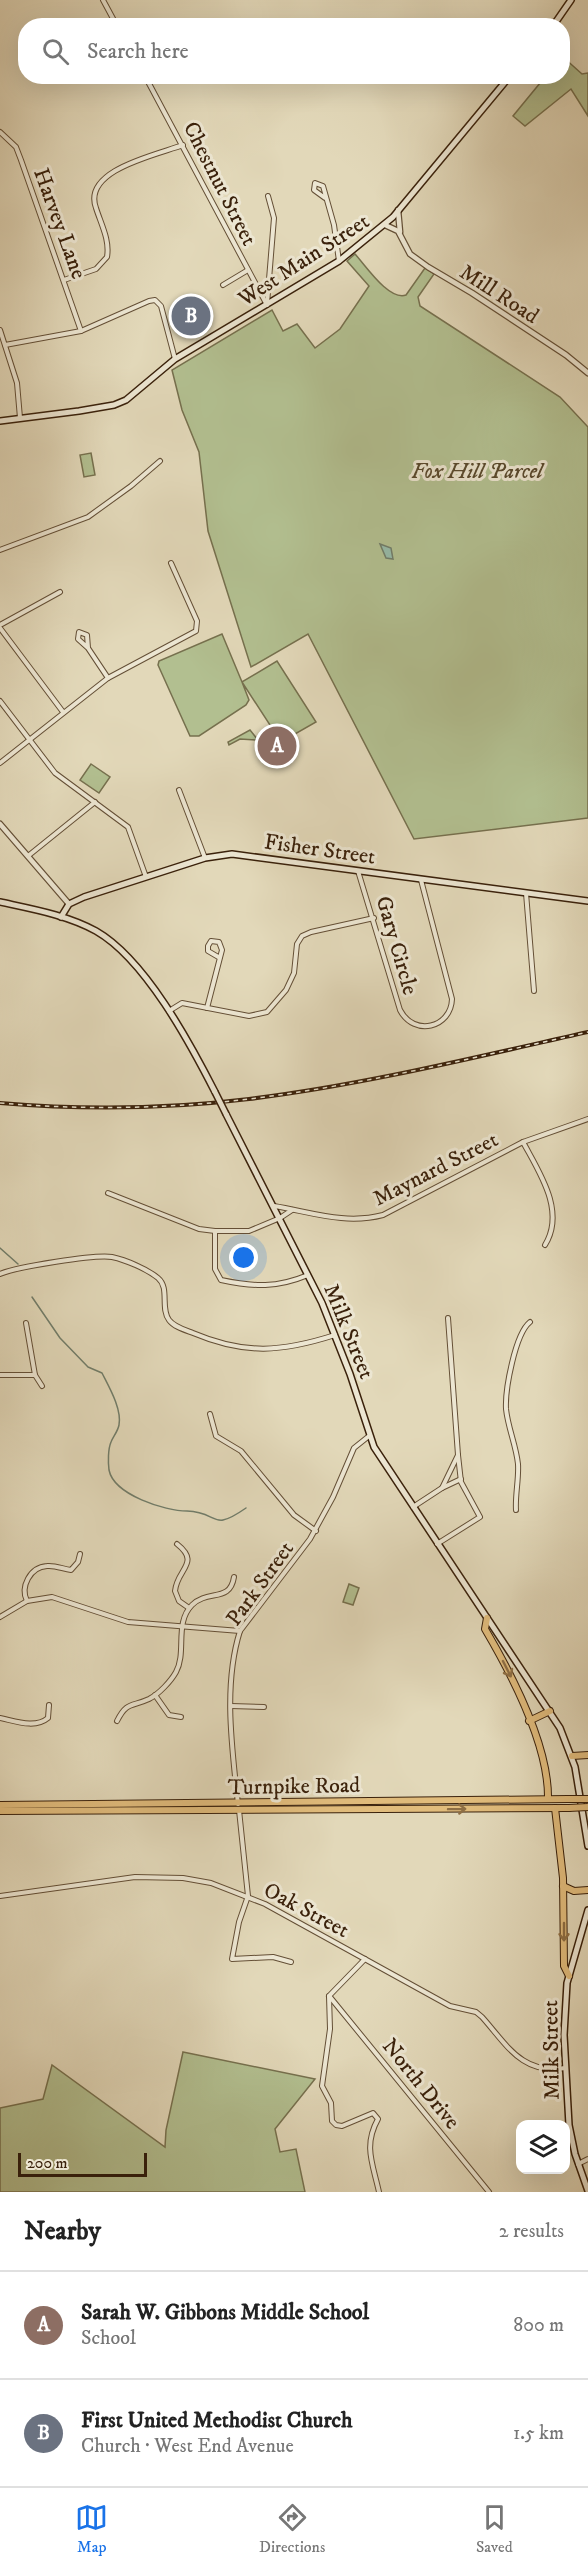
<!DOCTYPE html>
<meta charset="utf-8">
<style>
:root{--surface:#fff;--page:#f6f6f6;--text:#222;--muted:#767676;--line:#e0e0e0;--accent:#1a73e8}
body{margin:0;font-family:"IM FELL DW Pica",serif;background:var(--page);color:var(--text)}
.controls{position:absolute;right:18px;bottom:18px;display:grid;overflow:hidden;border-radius:12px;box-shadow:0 6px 24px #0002}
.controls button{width:54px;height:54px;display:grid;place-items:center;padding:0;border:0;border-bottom:2px solid var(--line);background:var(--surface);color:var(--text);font:30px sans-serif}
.scale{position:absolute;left:18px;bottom:15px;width:129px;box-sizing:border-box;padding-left:6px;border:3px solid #3a210b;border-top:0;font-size:16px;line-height:21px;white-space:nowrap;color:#3a210b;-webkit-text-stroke:4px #ece6d2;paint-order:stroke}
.you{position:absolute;left:244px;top:1258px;width:21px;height:21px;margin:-15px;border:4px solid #fff;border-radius:50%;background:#1a73e8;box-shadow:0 0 0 9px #1a73e833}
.badge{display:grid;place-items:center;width:39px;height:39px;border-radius:50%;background:var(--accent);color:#fff;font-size:20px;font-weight:700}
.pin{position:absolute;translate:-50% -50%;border:3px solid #fff;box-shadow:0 2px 6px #0006}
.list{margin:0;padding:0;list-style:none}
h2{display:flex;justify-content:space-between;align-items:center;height:78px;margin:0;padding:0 24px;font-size:26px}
h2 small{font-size:20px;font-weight:400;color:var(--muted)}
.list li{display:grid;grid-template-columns:39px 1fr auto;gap:18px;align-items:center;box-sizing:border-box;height:108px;padding:0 24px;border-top:2px solid var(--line)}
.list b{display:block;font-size:22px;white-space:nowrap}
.list p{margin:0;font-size:20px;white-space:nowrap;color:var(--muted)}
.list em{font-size:20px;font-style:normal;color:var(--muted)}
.icon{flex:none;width:33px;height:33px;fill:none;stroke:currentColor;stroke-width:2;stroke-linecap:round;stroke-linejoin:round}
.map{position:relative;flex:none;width:588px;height:2192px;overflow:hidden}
.search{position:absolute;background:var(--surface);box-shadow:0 6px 24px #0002;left:18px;right:18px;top:18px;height:66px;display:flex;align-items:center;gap:15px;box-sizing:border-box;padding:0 21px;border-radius:24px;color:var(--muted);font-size:22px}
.sheet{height:294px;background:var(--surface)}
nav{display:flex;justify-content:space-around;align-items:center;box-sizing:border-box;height:84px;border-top:2px solid var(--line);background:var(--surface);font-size:16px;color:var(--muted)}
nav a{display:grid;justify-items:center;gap:3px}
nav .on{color:var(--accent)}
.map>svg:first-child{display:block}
</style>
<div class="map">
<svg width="588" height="2192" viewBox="0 0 588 2192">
<rect width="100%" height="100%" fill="#e2d8b9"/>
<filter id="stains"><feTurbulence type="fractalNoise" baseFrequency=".00333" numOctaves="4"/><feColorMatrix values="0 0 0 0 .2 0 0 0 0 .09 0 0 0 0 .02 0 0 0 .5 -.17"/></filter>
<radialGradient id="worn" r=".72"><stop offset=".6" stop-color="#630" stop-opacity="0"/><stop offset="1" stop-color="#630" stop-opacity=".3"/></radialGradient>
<g fill="#b2bf90" stroke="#76704e" stroke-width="1.5">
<path d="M563,57L582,74L588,73V116L571,89L525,126L513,116L545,77L562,76Z"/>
<path d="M355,254C366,266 389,301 406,295L425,268L434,274L418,297L420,306L560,397L588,427V818L414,839L308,634L251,667L208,531L199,452L182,410L172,370L272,310L283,331L297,324L315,348L340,329L369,286L347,261Z"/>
<path d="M91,453L95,475L84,477L80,455Z"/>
<path d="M222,634L242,682L277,661L316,722L281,742L242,682L249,700L246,705L199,736H190L158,665L159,661Z"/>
<path d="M250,730L258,740L240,739L229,745L228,742Z"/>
<path d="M91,764L110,777L99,793L80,780Z"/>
<path d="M349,1584L359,1588L353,1605L343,1602Z"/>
<path d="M183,2052L315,2079L275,2129L280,2152L296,2149L305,2192H0V2108L43,2099L52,2065L165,2147L166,2130Z"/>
</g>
<path fill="#96bba9" stroke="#717d6a" stroke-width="1.5" d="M380,544L391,548L393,559L386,558Z"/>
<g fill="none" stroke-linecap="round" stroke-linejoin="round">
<g stroke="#717d6a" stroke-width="1.5">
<path d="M0,1248L18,1264"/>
<path d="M32,1297L60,1338L88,1367L102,1373C109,1387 122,1409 119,1425C118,1431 113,1437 111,1442C108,1449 108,1462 109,1470C114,1495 165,1511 187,1511C220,1512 210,1533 246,1508"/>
</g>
<g stroke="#644f36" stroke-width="6">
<g id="minor">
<path d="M103,0L117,26"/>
<path d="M145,76L267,305"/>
<path d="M119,81L134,76"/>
<path d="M0,132L16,147L21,160L81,331"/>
<path d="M325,198L314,190L315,183L323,186L334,225L339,261"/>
<path d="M64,280L96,269L107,257C110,240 101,224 96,208C82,170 156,155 183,145"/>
<path d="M223,285L248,270"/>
<path d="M267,304L274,218L268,196"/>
<path d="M0,330L17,383L20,418"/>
<path d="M5,345L81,331L149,301L155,300L161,306L175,359"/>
<path d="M0,550L88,517L131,486L160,461"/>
<path d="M0,625L60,592"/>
<path d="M0,628L63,712"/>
<path d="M88,648L78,639L79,632L87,635L88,648L108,678"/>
<path d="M0,701L55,773L128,827L146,877"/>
<path d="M0,763L108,678L196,631L197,621L171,563"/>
<path d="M179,790L205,858"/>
<path d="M28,856L95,802"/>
<path d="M358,871L400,1010C414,1037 451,1028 452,999L421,880"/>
<path d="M526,893L534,991"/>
<path d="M207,1008L222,950L219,942L211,941L208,946V951L220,958"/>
<path d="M169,1011L182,1003L249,1016L267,1012L286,990L294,973L297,944L302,936L311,932L374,918"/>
<path d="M523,1142C539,1172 566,1211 545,1245"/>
<path d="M108,1193L199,1229L215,1231"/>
<path d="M274,1206C311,1212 345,1225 383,1215L523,1142L588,1119"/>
<path d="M292,1210L280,1218L249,1231H215V1269L221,1280C254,1287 277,1288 308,1275"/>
<path d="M0,1274C16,1267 96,1254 112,1257C126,1260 147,1269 158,1278C170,1288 160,1308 169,1320C174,1327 185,1330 193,1333C245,1355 282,1352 335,1335"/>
<path d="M26,1323L35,1375L42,1386"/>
<path d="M0,1375H35"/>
<path d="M210,1414L216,1436L241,1451L294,1515L316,1531"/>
<path d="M442,1488L461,1479"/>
<path d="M413,1507L442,1488L458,1455L448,1318"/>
<path d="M516,1510C515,1495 519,1479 518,1464C516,1445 508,1428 506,1409C505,1390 515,1334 530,1322"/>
<path d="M177,1544C201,1563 177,1569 175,1591L179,1601L189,1608"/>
<path d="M437,1544L480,1517L461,1482L458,1455"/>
<path d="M27,1601C20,1587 30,1567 47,1566C55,1565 63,1569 71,1570L78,1562L80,1554"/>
<path d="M0,1617L27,1601L52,1597L128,1622L240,1631"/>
<path d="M155,1695L169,1715L181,1717"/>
<path d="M231,1706L264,1707"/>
<path d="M0,1718C15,1721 35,1729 48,1718L49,1705"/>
<path d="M117,1721C127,1701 132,1707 149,1699C159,1694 171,1681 176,1672C187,1652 174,1623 192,1605C208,1589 230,1603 234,1577"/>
<path d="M238,1804C232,1748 223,1685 240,1631L310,1539L333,1497L354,1448L369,1436"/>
<path d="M239,1810L248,1896L239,1922L232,1959L273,1957L291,1962"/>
<path d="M0,1896L135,1877L183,1878L211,1883L265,1904L450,2006L476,2012L482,2017C507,2045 522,2075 565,2068"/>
<path d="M329,1996L330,2029L322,2086L331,2103L332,2121L336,2125L342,2126L373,2113L378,2119C363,2146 373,2164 379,2192"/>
<path d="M329,1996L365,1959"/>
<path d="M330,1997L489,2192"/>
<path d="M578,2164L588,2159"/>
</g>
</g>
<g stroke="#644f36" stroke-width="7">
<g id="tertiary">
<path d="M398,210L400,232"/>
<path d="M385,225L398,231L410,254L428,267L472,293L566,355L588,373"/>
<path d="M0,824L69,904"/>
</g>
</g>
<g stroke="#3a210b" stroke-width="8">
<g id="secondary">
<path d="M553,26L571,0"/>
<path d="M0,421L79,411L114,405L126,400L175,359L339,261L393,217L510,76"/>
<path d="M0,902C32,909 67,915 96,931C145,959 190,1043 215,1092"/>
<path d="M61,917L69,904L84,897L205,858L232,854L588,901"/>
<path d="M226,1114L322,1303L350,1374L374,1447L560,1728L575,1767L588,1846"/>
<path d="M588,1910L567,1983L564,2035L569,2125L575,2154L588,2191"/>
</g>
</g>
<g stroke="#3a210b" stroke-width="8">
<g id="trunk">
<path d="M487,1618L485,1629C512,1675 549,1745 548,1799"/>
<path d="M529,1721L550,1711"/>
<path d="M572,1756L588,1755"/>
<path d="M0,1805L568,1799"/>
<path d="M555,1808L563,1878L564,1966L569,1976"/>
<path d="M0,1811L569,1808"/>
<path d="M563,1886L574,1891L588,1890"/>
</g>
</g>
<use href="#minor" stroke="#ece6d2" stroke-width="4"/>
<use href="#tertiary" stroke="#ece6d2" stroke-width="4.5"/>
<use href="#secondary" stroke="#ece6d2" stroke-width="5"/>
<use href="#trunk" stroke="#e1bc7c" stroke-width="6"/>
<g stroke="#3a210b" stroke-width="4">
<path id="rail" d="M0,1103C83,1110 167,1109 249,1099C363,1085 476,1057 588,1032"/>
</g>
<use href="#rail" stroke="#ece6d2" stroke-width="1.5" stroke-dasharray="4.5" stroke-linecap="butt"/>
<g stroke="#3a210b" stroke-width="8" stroke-linecap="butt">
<path id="secondary-bridge" d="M215,1092L226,1114"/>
</g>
<g stroke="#3a210b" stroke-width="8" stroke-linecap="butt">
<g id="trunk-bridge">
<path d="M568,1799H588"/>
<path d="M569,1808L588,1807"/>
</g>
</g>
<use href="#secondary-bridge" stroke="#ece6d2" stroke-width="5"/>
<use href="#trunk-bridge" stroke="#e1bc7c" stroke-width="6"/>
</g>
<defs><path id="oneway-shaft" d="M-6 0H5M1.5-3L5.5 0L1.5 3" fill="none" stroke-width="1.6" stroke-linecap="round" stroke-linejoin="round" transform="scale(1.5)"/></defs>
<g stroke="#8e6e44">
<use href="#oneway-shaft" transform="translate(507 1669) rotate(63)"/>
<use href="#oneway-shaft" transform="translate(457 1809) rotate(-1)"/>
<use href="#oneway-shaft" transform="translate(564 1932) rotate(90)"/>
</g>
<g text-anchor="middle" stroke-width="6" stroke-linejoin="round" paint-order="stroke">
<g font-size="22" fill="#3a210b" stroke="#ece6d2">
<text transform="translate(221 183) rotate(63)" y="8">Chestnut Street</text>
<text transform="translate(61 223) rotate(70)" y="8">Harvey Lane</text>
<text transform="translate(303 259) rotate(-33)" y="8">West Main Street</text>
<text transform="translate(500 293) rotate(33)" y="8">Mill Road</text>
<text transform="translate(320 848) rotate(8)" y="8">Fisher Street</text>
<text transform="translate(398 945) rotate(74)" y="8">Gary Circle</text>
<text transform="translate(435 1168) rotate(-27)" y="8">Maynard Street</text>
<text transform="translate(350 1331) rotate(68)" y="8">Milk Street</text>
<text transform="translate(259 1583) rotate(-54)" y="8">Park Street</text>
<text transform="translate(294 1785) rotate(-1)" y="8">Turnpike Road</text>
<text transform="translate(307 1909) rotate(28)" y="8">Oak Street</text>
<text transform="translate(550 2050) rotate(-91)" y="8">Milk Street</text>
<text transform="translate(422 2083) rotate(51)" y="8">North Drive</text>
</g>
<g font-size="22" font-style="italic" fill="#58482c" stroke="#ece6d2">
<text x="477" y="478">Fox Hill Parcel</text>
</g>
</g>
<rect width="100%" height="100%" filter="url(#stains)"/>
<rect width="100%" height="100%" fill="url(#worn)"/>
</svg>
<div class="controls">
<button><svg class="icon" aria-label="layers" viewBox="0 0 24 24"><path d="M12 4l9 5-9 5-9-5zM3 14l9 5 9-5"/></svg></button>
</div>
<div class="scale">200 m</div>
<div class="you"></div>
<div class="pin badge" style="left:277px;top:746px;background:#8d6e63">A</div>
<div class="pin badge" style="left:191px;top:316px;background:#6b7280">B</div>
<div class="search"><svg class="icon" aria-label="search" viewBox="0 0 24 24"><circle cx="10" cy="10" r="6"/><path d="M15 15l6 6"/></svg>Search here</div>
</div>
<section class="sheet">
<h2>Nearby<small>2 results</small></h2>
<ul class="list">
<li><span class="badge" style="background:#8d6e63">A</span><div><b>Sarah W. Gibbons Middle School</b><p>School</p></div><em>800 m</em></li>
<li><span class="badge" style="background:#6b7280">B</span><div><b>First United Methodist Church</b><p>Church · West End Avenue</p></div><em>1.5 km</em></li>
</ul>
</section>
<nav>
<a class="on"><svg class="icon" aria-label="map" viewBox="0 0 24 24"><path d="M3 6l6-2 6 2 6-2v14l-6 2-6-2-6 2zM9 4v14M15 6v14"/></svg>Map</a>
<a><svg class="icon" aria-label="directions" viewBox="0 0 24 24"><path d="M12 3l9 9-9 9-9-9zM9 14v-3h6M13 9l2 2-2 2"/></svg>Directions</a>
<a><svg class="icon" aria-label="saved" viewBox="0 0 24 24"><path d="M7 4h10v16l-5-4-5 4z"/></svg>Saved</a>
</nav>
